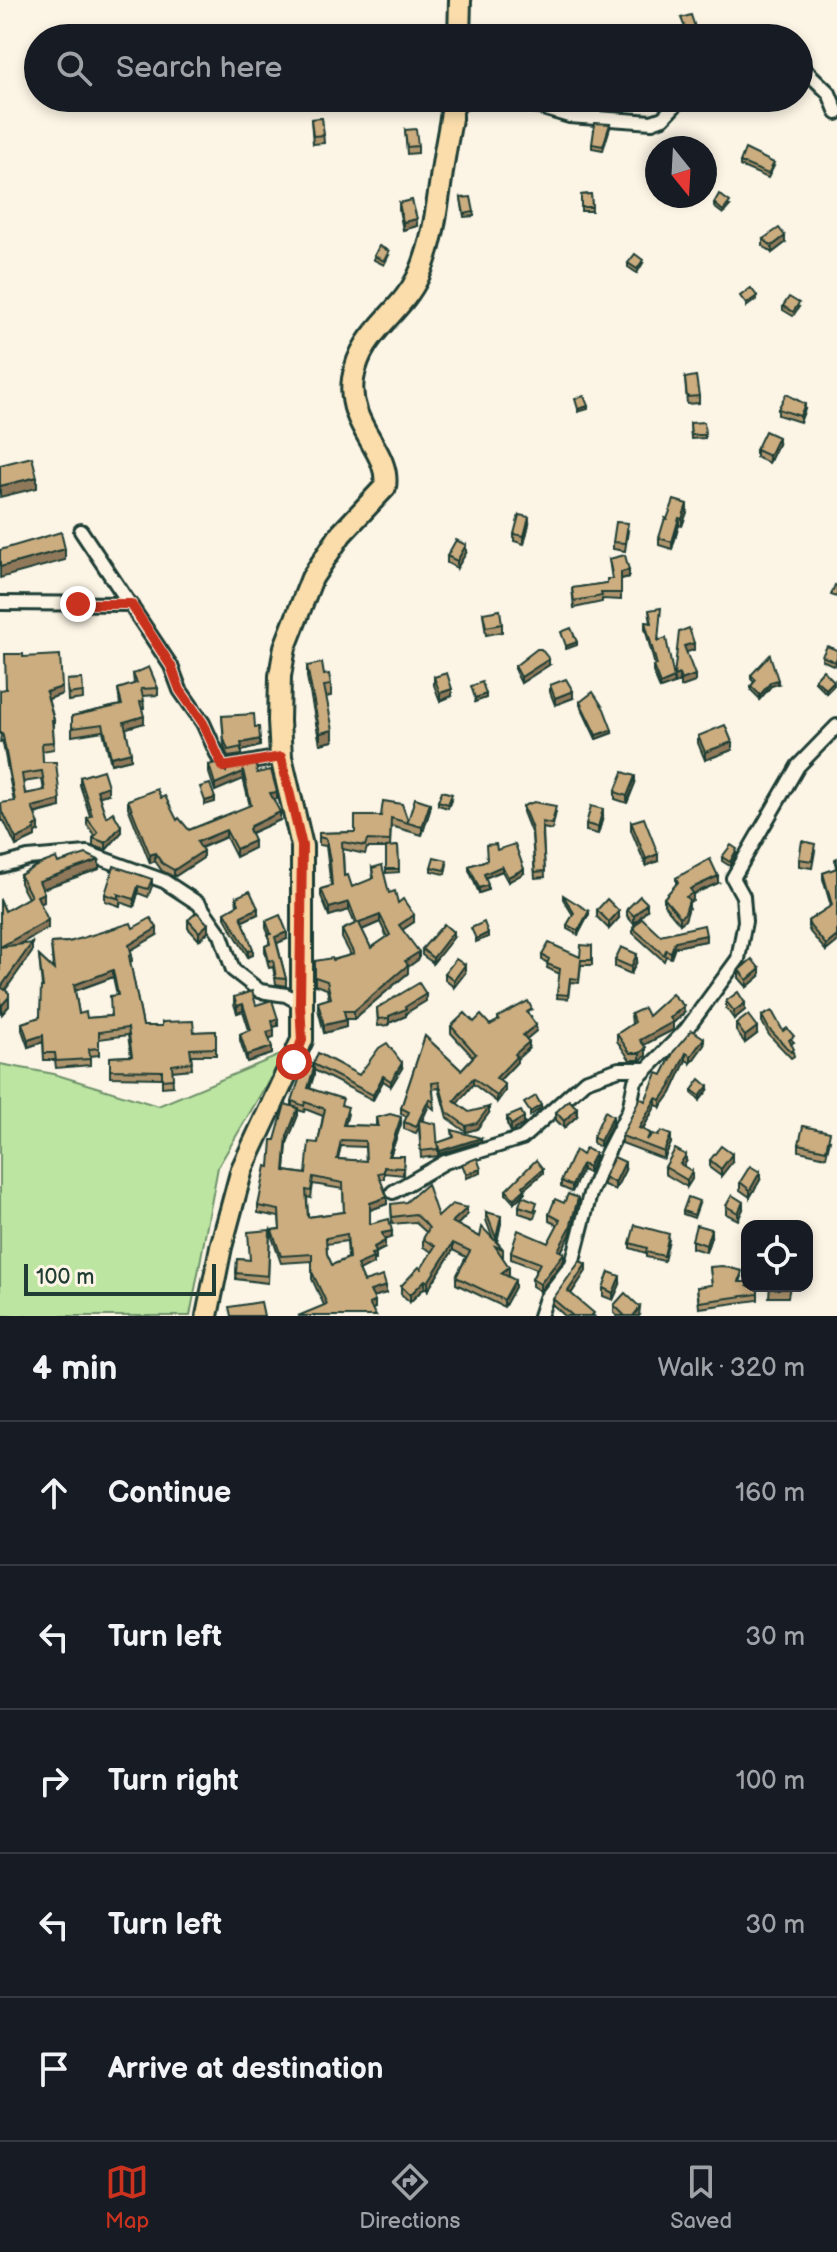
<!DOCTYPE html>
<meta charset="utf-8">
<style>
:root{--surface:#171b24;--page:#242831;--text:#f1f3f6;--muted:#9ea1a6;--line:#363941;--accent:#c8321e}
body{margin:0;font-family:"Balsamiq Sans",sans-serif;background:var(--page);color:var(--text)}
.controls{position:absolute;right:24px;bottom:24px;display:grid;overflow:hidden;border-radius:16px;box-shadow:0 4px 12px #0003}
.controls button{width:72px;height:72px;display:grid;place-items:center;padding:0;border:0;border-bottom:2px solid var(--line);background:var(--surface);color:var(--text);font:40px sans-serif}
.compass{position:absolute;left:645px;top:136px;width:72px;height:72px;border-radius:50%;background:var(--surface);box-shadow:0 4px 12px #0003;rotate:162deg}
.scale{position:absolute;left:24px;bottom:20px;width:192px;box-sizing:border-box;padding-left:8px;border:4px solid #1f3d34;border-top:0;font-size:22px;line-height:28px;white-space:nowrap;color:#1f3d34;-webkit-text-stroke:6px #fcf5e5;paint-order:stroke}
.stop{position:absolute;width:24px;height:24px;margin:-18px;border:6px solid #c8321e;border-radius:50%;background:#fff}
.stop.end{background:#c8321e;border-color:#fff;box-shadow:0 2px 8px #0008}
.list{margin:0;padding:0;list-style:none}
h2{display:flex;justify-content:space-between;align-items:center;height:104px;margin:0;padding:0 32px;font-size:34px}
h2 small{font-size:26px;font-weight:400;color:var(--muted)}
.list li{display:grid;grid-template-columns:52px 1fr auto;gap:24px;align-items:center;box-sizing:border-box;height:144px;padding:0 32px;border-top:2px solid var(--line)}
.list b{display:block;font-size:30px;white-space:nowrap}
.list em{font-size:26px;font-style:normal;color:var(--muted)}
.icon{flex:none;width:44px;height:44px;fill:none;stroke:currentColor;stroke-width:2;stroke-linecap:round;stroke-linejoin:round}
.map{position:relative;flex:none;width:837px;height:1316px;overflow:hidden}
.search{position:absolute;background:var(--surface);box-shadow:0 4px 12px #0003;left:24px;right:24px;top:24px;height:88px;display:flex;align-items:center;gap:20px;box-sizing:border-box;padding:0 28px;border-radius:44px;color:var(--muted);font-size:30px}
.sheet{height:824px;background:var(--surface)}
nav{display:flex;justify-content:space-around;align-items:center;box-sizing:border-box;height:112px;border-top:2px solid var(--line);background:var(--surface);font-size:22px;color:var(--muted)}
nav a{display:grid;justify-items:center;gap:4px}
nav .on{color:var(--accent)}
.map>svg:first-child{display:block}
</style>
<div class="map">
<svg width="837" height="1316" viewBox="0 0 837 1316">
<rect width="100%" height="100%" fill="#fcf5e5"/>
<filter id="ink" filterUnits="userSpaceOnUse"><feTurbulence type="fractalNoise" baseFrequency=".0125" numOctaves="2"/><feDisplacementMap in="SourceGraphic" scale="16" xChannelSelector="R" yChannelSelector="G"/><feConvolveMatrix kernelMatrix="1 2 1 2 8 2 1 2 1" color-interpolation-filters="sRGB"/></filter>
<g filter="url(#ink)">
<path fill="#bce5a1" stroke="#6e916a" stroke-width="2" d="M285,1053L218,1167L190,1316H0V1064L54,1074L158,1106Z"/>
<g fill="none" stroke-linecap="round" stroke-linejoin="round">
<g stroke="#1f3d34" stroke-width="18">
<g id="street">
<path d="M799,64L829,93L837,113"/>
<path d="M455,110L462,102L484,99L516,100L569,116L652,122L663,118L682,98"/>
<path d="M81,531L171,666L180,690L203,723L223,767L281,757"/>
<path d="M0,603L131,604"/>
<path d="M0,866L28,858L87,853L164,881L199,904L221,935L233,970L260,991L286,995L300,1003"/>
<path d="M393,1192L445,1162L522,1138L585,1081L619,1069H645"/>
<path d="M540,1316L546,1298L572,1264L590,1194L606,1155L629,1110L635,1081L686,1030L738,959L745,921L743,896L733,878L798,766L837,726"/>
</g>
</g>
<g stroke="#1f3d34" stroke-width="26">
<g id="primary">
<path d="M459,38L460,0"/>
<path d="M207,1316L221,1247L242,1169L302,1040V846L281,757L279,721L280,676L285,647L312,578L341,534L385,487C391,451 346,426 353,379C360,332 400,315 418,277C436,239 438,193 445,152C448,134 452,116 454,98"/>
</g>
</g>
<use href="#street" stroke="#fcf5e5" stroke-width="12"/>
<use href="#primary" stroke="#faddab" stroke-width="20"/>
</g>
<g fill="#af956e" stroke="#1f3d34" stroke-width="2" fill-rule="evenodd">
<path d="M403,98H414V101L403,102Z"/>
<path d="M322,118L324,143L313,144L311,119Z"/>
<path d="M610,128L603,150L592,148V144Z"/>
<path d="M405,130L418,146V153L407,154Z"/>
<path d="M740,162L774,166L768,178L740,166Z"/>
<path d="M591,194L592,211H581V195Z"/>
<path d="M461,198L474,212V216L464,217Z"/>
<path d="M399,203L417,226L403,230L399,210Z"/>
<path d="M714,203L730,206L723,214L714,207Z"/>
<path d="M763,239L785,243L772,253L763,246Z"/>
<path d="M389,255L384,265L374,260V256Z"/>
<path d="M628,263H643L637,273L628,267Z"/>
<path d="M783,306L799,307L793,316L783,310Z"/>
<path d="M685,378L699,396V403L687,404Z"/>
<path d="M778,409H805L800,422L778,415Z"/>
<path d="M690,423L705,435V438L691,439Z"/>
<path d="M778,444L769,463L756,457V450Z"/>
<path d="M687,512L682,526L679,525L672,549L659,545V538L667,519Z"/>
<path d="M529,524L524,544L514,541V534Z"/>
<path d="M628,531L625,551L613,549V542Z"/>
<path d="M466,553L457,568L447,563V556Z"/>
<path d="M609,559L629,577L621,579V600L602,599V602L574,608L572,588L607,583L612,579Z"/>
<path d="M649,610L674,684L660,689L653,672V666H655L645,628V622L651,623Z"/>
<path d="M483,613L502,624V632L486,635Z"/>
<path d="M837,650V661L835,666L822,660V656Z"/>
<path d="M23,657L62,694L48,699L54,720V727H53L54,749L42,751L43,762L60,807L35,814L39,831L35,833V837L16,846L4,821H2L1,803L14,802L3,744L2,741L0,742L6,689ZM42,779L44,791L25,794L23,782Z"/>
<path d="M549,665L521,683L515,671V666Z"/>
<path d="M307,666L324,675L331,685V696L326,697L333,741L320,744L307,677Z"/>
<path d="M133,674L158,688V695L143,696L144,708H142L144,723L126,728L131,759L111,764L103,731L72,736V716L120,705L118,689L134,684Z"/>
<path d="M751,675L778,684L771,686L760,699L751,690V686L754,682L751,679Z"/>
<path d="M434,677L452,696L440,701L434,685Z"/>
<path d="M82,679L83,699L68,701L67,680Z"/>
<path d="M815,679L834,685L826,693L815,682Z"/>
<path d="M550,685L573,698L555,705L550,692Z"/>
<path d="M580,702L612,733L596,739L580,705Z"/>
<path d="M222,716L255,727L260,746L242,751V755L228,757L224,746Z"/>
<path d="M698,736L732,750L705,760L698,743Z"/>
<path d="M209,765L226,772L257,773L277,799L273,800L280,820L251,833L254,848L236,857L226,837L201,848L203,858L174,877L162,871L155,861L150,863L128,807V800L161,798L177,820L189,830L250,806L243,778V779L215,791L209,773Z"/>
<path d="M80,777L108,794L99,796L106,817L121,833L106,850L93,846V838L95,836L87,825V818L90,816L80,785Z"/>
<path d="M635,783L627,803L615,799V792Z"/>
<path d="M452,798L448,808L438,805V801Z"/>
<path d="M523,806L556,812L552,830L543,828L545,877L535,878L532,835L523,812Z"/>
<path d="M430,810L422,835L391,826L390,847L398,846L399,872L386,873V848H367L365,854L343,849L344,876L352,887L373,879L372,868L389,893L414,922L402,930L419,959L408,967V973L354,1019H346V1027L324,1033L318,1009V1002L329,999L327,989L315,985V961L333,960L351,955L342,938V930L355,924L349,910L329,916L321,896V889L331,886L326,846L319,845V833L355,832L381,816L408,821ZM380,922L387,937L371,948L362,930Z"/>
<path d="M603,817L598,834L586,831V824Z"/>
<path d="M631,822L658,861L646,866L631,830Z"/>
<path d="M497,850L524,873L508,882L502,871L485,878L488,890L479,893L469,870V866L487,860Z"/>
<path d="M815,851L812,868L799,866V859Z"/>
<path d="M737,853L730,866L722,861V857Z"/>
<path d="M837,858V942L826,951L810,932L808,927V921L831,906L823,879V873L836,869L835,859Z"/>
<path d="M58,863L99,869L42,889L44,902L40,903L48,928L18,945L32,952L5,990L9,1006L2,1014L0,1012V899L5,911L28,898L20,883V875Z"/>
<path d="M447,864L445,874L431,871V867Z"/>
<path d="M676,878L718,883L693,894V900L689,902V907L685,920L680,924L664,905V898L676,885Z"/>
<path d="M152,879V886L148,897L138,893L134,907L120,902V906L105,901V894Z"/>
<path d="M563,895L589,914L578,935L567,929V925L573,915L563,899Z"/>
<path d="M236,897L258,914L243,921L253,955L248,957L225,918V912L237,905Z"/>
<path d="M627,909L647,910L634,924L627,916Z"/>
<path d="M597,910L619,918L609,929L597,917Z"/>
<path d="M188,920L208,932L199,940L188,928Z"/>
<path d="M266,921L287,939L277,943L286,979V986L276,984L273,967L269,968L265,952V946L269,944V935L266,928Z"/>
<path d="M133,928L157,935L131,950L132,961L130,962L143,1026L194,1032L216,1031V1055H191L192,1069L172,1071L173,1086L162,1087V1078L110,1077V1057L131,1056L128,1035L99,1039V1055L90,1056V1065L56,1068L55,1060H44L43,1042L28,1047L22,1030V1023L40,1017L42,987L39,956L53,969L51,943L69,942ZM113,977L117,995L110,1016L87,1018L79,1014L75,991Z"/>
<path d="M633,928L660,935L706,941L675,947L671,958L666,956L664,961L633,933Z"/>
<path d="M453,938L433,963L422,955V949Z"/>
<path d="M592,946V965H581L579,983L570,982L568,999L557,998L560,974L547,968L548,963L542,960V955L580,957Z"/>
<path d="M615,960L637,961L631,974L615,967Z"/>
<path d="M739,970L760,976L747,987L739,978Z"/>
<path d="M445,973H465L454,987L445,980Z"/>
<path d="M234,997L256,1005L278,1026L273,1027L274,1037L269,1038L272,1054L247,1062L240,1040V1034L249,1030L243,1011L237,1013L234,1004Z"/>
<path d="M426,1001L406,1013V1016L389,1023V1025L378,1026L377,1008Z"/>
<path d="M726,1001L745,1010L734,1019L726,1008Z"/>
<path d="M684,1013L673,1023V1030L643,1045L646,1056L640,1060H630L617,1041V1034L632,1024L631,1014L648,1016Z"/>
<path d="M532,1016L530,1017L536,1031L526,1039L529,1048L517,1059V1062L499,1081L505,1091L497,1102L473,1084L457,1104L469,1112L489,1113L477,1129L466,1132L447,1118L439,1088L433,1089L434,1109L429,1105L422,1121L438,1143L453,1138L452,1130L481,1141L440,1154L438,1149V1156L421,1158L419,1127L416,1133L404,1129V1122L407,1117L401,1114V1108L425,1036L461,1070L473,1057L451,1033V1026L474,1022L490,1025L498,1021V1017Z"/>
<path d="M762,1016L783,1031L794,1042L791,1044L794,1056L791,1058L769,1035L762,1022Z"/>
<path d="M736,1024L757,1034L745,1043L736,1031Z"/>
<path d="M704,1045L691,1063L686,1060L671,1093L661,1107L656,1105L643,1129L650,1136L671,1143L664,1159L622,1143V1136L662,1075L674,1051Z"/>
<path d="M313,1064L359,1075L402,1068L391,1086L383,1081L373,1100L314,1070V1075L310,1088L343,1106L348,1114L345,1125L376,1126V1118L401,1124L390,1156H404L403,1175L384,1173V1179H380L387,1204L370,1210V1224L392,1237L384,1240L385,1248L376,1253V1260H373V1264L359,1271L364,1282L386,1293L373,1297L375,1308L372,1309L324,1305L312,1279V1261L281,1263L272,1237V1230L280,1229L279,1217L258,1213V1206L270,1167L275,1140L292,1106V1101L313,1068ZM305,1109L323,1116L318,1143L306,1174L285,1171L287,1143L298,1115V1110L304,1112ZM341,1146L365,1147L366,1161L338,1159ZM313,1184L343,1189L344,1212L308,1217L307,1197L311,1198ZM347,1241L348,1258L332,1265L327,1254L326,1244Z"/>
<path d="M692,1090H708L700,1100L692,1093Z"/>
<path d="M556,1112L577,1116L564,1128L556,1120Z"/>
<path d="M507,1117L524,1124L511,1132L507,1124Z"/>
<path d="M613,1122L600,1147L593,1143V1137Z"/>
<path d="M830,1140L826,1157L799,1151V1144Z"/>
<path d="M582,1155L595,1158L588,1173L582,1170L572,1192L561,1187V1181Z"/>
<path d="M710,1160L732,1162L721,1176L710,1168Z"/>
<path d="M686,1162L683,1166L692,1179L687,1187L665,1174V1167Z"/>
<path d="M625,1170L615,1190L604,1185V1177Z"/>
<path d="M543,1173L525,1188V1192L514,1203L506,1194V1190Z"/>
<path d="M760,1180L750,1197L740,1190V1182Z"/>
<path d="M564,1203L578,1205L570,1235L561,1252L564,1260L540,1291L532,1286V1279L537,1269L511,1259V1252L548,1243L558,1225L549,1221V1214Z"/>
<path d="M391,1204L438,1217L467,1215L457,1225L480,1237L493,1239L486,1220V1212L501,1223L497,1242L503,1249V1256H502L509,1275L507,1276L515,1287L504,1307L456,1284V1277L466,1257L453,1250L428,1290L425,1287L410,1302L401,1294V1286L421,1269L432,1252L423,1247V1239L427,1233L415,1222L392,1224Z"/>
<path d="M699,1204L694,1218L683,1214V1211Z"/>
<path d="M519,1206L537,1209L534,1218L519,1213Z"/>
<path d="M726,1206L743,1209L738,1220L726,1214Z"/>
<path d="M270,1230L268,1283L236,1279L237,1259L250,1260Z"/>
<path d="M711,1237L706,1252L692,1248V1240Z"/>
<path d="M669,1240L664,1261L646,1257V1253L630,1248V1243Z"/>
<path d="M710,1267L742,1277L740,1282L758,1286V1300L699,1308L697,1287L712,1285Z"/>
<path d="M586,1271L571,1294L594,1316H565L553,1305V1299Z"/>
<path d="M620,1284L613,1300L603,1296V1288Z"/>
<path d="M770,1286H790L788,1297H769Z"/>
<path d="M614,1305L640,1315L639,1316H617L614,1313Z"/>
</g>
<g fill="#8f795a" stroke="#1f3d34" stroke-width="2">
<path d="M695,27V31L686,34V30Z"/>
<path d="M417,219V226L403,230V222Z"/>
<path d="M785,236V243L772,253V246Z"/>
<path d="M757,296V299L746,307V304Z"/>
<path d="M805,404V409L800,422V416Z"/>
<path d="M588,406V409L578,412V409Z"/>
<path d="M778,437V444L769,463V456Z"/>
<path d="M37,477V488L0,497V486Z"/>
<path d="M687,504V512L682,526V519Z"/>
<path d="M529,517V524L524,544V536Z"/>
<path d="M679,518V525L672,549V542Z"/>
<path d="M466,545V553L457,568V561Z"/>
<path d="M65,549V560L0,578V567Z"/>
<path d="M629,570V577L621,579V572Z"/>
<path d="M577,642V645L566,649V646Z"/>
<path d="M694,643V650L684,653V646Z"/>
<path d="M549,659V665L521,683V677Z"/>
<path d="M679,674V682L674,684V676Z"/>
<path d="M695,675V682L681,687V680Z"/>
<path d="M674,678V684L660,689V684Z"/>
<path d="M778,680V684L771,686L760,699V695L771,682Z"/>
<path d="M834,681V685L826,693V689Z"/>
<path d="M62,687V694L46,700V692Z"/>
<path d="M452,689V696L440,701V693Z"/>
<path d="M573,691V698L555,705V698Z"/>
<path d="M486,694V698L475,702V698Z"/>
<path d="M144,716V723L124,729V722Z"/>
<path d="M333,730V741L320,744V733Z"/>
<path d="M612,730V733L596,739V735Z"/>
<path d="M260,739V746L241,751V743Z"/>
<path d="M732,742V750L705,760V752Z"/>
<path d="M131,752V759L111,764V757Z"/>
<path d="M243,772V779L215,791V784Z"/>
<path d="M635,776V783L627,803V796Z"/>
<path d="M108,786V794L97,797V790Z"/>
<path d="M277,792V799L270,801V793Z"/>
<path d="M215,798V802L205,805V801Z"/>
<path d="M60,800V807L32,814V807Z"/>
<path d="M430,803V810L422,835V827Z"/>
<path d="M603,809V817L598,834V827Z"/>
<path d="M280,812V820L251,833L249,829L251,826Z"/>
<path d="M39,824V831L35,833V837L16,846V839Z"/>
<path d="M121,826V833L106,850V843Z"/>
<path d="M226,830V837L197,849V842Z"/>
<path d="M254,841V848L236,857V849Z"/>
<path d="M203,851V858L174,877V870Z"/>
<path d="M155,853V861L150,863V855Z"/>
<path d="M658,854V861L646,866V859Z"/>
<path d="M99,860V869L39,890V881Z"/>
<path d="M502,866V871L484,878V874Z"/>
<path d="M524,869V873L508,882V877Z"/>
<path d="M718,876V883L693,894V900L689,902V907L685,920L680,924V917L686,897L690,889Z"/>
<path d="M488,885V890L479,893V888Z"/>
<path d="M138,886V893L134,907V899Z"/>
<path d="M44,893V902L37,905V896Z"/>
<path d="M349,902V910L329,916V908Z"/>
<path d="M647,903V910L634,924V916Z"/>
<path d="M258,908V914L241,922V916Z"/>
<path d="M589,911V914L578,935V931Z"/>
<path d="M619,911V918L609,929V922Z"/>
<path d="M380,915V922L359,931V923Z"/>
<path d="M414,915V922L399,932V925Z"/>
<path d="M48,920V928L0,955V947Z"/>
<path d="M208,924V932L199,940V932Z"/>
<path d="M157,928V935L129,951V945Z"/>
<path d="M287,932V939L275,944V937Z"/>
<path d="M453,932V938L433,963V958Z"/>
<path d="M488,933V937L476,942V939Z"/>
<path d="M706,935V941L675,947L671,958V952L675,941Z"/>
<path d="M837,936V942L826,951V945Z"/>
<path d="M32,943V952L1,996V987Z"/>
<path d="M253,949V955L248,957V951Z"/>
<path d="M419,952V959L408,967V973L354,1019V1011L405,961Z"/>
<path d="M637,954V961L631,974V967Z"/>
<path d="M465,965V973L454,987V980Z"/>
<path d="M760,969V976L747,987V980Z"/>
<path d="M113,970V977L74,991V985Z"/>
<path d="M426,994V1001L406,1013V1016L389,1023V1016Z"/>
<path d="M9,997V1006L2,1014V1005Z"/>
<path d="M745,1003V1010L734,1019V1011Z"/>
<path d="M243,1004V1011L237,1013V1006Z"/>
<path d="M684,1006V1013L673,1023V1030L640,1047V1040L670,1018Z"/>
<path d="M278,1019V1026L272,1027V1021Z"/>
<path d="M346,1020V1027L324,1033V1025Z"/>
<path d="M536,1025V1031L523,1042V1035Z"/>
<path d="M757,1027V1034L745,1043V1036Z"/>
<path d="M274,1030V1037L267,1039V1032Z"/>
<path d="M43,1035V1042L28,1047V1040Z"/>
<path d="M704,1038V1045L691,1063V1056Z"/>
<path d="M529,1042V1048L517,1059V1062L496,1084V1078L515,1054Z"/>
<path d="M272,1047V1054L247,1062V1055Z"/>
<path d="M646,1048V1056L640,1060V1053Z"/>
<path d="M686,1053V1060L671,1093L661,1107V1100Z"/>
<path d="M402,1063V1068L391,1086V1081Z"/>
<path d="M314,1068V1075L308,1094V1088Z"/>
<path d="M383,1076V1081L373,1100V1095Z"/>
<path d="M473,1078V1084L454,1108V1101Z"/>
<path d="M505,1085V1091L497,1102V1096Z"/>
<path d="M708,1086V1090L700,1100V1096Z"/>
<path d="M656,1098V1105L639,1135V1128Z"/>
<path d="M429,1099V1105L419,1126V1120Z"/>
<path d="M541,1105V1108L530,1116V1112Z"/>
<path d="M489,1107V1113L477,1129L466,1132V1126Z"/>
<path d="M298,1108V1115L287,1143L284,1178L287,1136Z"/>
<path d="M577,1108V1116L564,1128V1121Z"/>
<path d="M613,1116V1122L600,1147V1141Z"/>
<path d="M401,1117V1124L388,1162V1156Z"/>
<path d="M524,1117V1124L511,1132V1125Z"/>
<path d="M671,1135V1143L664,1159V1152Z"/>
<path d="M481,1138V1141L440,1154V1151Z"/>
<path d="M595,1153V1158L588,1173V1167Z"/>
<path d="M732,1154V1162L721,1176V1169Z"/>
<path d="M686,1155V1162L680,1172V1164Z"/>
<path d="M625,1162V1170L615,1190V1183Z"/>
<path d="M582,1164V1170L572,1192V1186Z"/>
<path d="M481,1169V1173L466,1178V1174Z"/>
<path d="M543,1169V1173L523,1190V1186Z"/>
<path d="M692,1171V1179L687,1187V1180Z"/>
<path d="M760,1172V1180L750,1197V1190Z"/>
<path d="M525,1189V1192L514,1203V1199Z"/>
<path d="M387,1197V1204L370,1210V1203Z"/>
<path d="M578,1198V1205L570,1235L558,1257V1250Z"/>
<path d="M743,1202V1209L738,1220V1213Z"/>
<path d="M467,1208V1215L452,1230V1222Z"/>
<path d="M501,1216V1223L496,1245V1238Z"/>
<path d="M711,1229V1237L706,1252V1245Z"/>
<path d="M392,1231V1237L382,1240V1233Z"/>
<path d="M385,1241V1248L374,1253H376V1260H373V1264L357,1272V1265L374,1247Z"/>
<path d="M453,1243V1250L428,1290V1282Z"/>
<path d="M564,1253V1260L540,1291V1284Z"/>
<path d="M586,1264V1271L568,1298V1291Z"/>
<path d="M509,1267V1275L501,1280V1273Z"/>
<path d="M620,1276V1284L613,1300V1293Z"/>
<path d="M425,1280V1287L410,1302V1295Z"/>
<path d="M515,1280V1287L504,1307V1300Z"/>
<path d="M386,1286V1293L370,1298V1291Z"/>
<path d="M375,1301V1308L369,1310V1304Z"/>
<path d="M640,1307L639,1316H633Z"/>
</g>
<g fill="#ccad80" stroke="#1f3d34" stroke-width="2" fill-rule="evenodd">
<path d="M691,15L695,27L686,30L681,18Z"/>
<path d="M404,27L417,29L416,38H401Z"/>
<path d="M322,118L324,135L313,136L311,119Z"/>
<path d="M595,123L610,124L603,146L592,144Z"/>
<path d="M416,129L418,146L407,147L405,130Z"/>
<path d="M745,149L774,163L768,174L740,162Z"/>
<path d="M705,161L713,166L705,178Z"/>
<path d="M591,194L592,207H581V195Z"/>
<path d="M719,194L730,202L723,211L714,203Z"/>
<path d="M471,197L474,212L464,214L461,198Z"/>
<path d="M412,200L417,219L403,222L399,203Z"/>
<path d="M779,228L785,236L772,246L763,239Z"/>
<path d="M379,246L389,251L384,261L374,256Z"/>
<path d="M635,254L643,260L637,269L628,263Z"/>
<path d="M751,288L757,296L746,304L740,296Z"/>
<path d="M789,297L799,303L793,312L783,306Z"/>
<path d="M696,376L699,396L687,397L685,378Z"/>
<path d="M786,394L805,404L800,416L778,409Z"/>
<path d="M584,396L588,406L578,409L575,399Z"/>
<path d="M704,422L705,435H691L690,423Z"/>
<path d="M765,431L778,437L769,456L756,450Z"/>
<path d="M32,457L37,477L0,486V465Z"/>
<path d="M674,500L687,504L682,519L679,518L672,542L659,538L665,518L667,519Z"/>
<path d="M519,515L529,517L524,536L514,534Z"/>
<path d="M616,522L628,523L625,543L613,542Z"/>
<path d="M61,532L65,549L0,567V550Z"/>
<path d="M456,540L466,545L457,561L447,556Z"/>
<path d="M625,555L629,570L621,572V593H601L602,596L574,601L572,588L607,583V579H613L609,559Z"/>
<path d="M835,585L837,586V597L831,595Z"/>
<path d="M661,608L658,641L666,638L674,678L660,684L653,666L657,665L645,622L652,623L649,610Z"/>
<path d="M500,610L502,624L486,627L483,613Z"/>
<path d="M571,628L577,642L566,646L561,632Z"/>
<path d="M689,628L694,643L684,646L695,675L681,680L679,674L674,676L679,632Z"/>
<path d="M827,646L837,650V657L835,662L822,656Z"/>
<path d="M537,649H541L549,659L521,677L515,666Z"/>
<path d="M5,654H23V657L60,655L62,687L46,692L54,720H52L54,742L42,743L43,762H56L60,800L32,807L39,824L34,826L35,830L16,839L4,814H2L1,803L15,801L3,736L2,734H0V690L6,689ZM42,771L45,790L25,794L22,774Z"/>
<path d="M770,655L778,680L771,682L760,695L751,686L756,680L751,675Z"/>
<path d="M322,663L324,675L329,674L331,685L324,686L333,730L320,733L307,666Z"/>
<path d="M149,667L158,688L141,689L144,701L140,702L144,716L124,722L131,752L111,757L103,724L72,728V716L122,705L118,689L137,683L133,674Z"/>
<path d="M823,670L834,681L826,689L815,679Z"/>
<path d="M447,673L452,689L440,693L434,677Z"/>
<path d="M82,679L83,692L68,694L67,680Z"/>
<path d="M566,679L573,691L555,698L550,685Z"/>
<path d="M482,682L486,694L475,698L471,686Z"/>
<path d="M593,692L604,709L612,730L596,735L580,702Z"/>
<path d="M254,714L255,727H259L260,739L241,743L242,747L228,750L224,739L222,716Z"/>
<path d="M725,725L732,742L705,752L698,736Z"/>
<path d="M215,763L226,772V768L256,763L257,773L271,770L277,792L270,793L280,812L251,826L249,829L254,841L236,849L226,830L197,842L203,851L174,870L162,863L155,853L150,855L128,800L157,789L161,798L165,796L177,820L179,818L189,830L251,805L243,770V772L215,784L209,765Z"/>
<path d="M103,770L108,786L97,790L106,817L113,812L121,826L106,843L93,838L98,833L87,818L92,815L80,777Z"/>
<path d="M623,772L635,776L627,796L615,792Z"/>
<path d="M210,784L215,798L205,801L200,787Z"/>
<path d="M442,791L452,794L448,804L438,801Z"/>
<path d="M415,798L430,803L422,827L391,818L390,841L367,840L365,846L342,842L344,876L348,875L352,887L374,878L372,868L382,865L389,893L395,891L398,903L403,899L414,915L399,925L419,952L405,961L408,965L354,1011H344L346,1020L324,1025L318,1002L331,998L327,981L315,977V961L332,958L333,960L354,954L342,930L357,923L349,902L329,908L321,889L332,886L330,861L326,839L319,837V833L355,832V816H381L383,801L402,804L408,821ZM380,915L390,935L371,948L359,923Z"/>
<path d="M534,802L556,806L552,824L542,822L545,871L535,872L532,829L523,806Z"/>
<path d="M591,806L603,809L598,827L586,824Z"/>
<path d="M644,818L658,854L646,859L631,822Z"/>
<path d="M802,841L815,844L812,861L799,859Z"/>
<path d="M496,844L497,850L515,844L524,869L508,877L502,866L484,874L488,885L479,888L469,866L487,860L486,845Z"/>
<path d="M731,845L737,849L730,862L722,857Z"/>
<path d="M398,846L399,869H386V847Z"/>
<path d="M86,854L99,860L39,881L44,893L37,896L48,920L0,947V899L5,911L31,896L20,875L40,864L56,858L58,863Z"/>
<path d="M434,857L447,860L445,870L431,867Z"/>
<path d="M710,859L718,876L690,889L693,893L686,897L689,900L685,913L680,917L664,898L678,882L676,878Z"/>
<path d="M114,866L152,879L148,889L138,886L134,899L118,894L120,899L105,894Z"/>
<path d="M837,868V936L826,945L810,926L808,921L832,905L823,873Z"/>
<path d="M250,891L258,908L241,916L253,949L248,951L225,912L239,904L236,897Z"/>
<path d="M563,895L589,911L578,931L567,925L574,913Z"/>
<path d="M640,896L647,903L634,916L627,909Z"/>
<path d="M607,899L619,911L609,922L597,910Z"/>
<path d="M197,912L208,924L199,932L188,920Z"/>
<path d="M280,915L287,932L275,937L286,979L276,978L273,960L269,961L265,946L270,944L268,935L271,934L266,921Z"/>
<path d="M151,918L157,928L129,945L132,955L129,956L143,1026H162V1022L193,1021L194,1032L216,1031V1048L190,1049L192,1062L172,1065L173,1079L162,1080V1071L110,1070V1057L132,1056L128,1028L99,1032V1048L89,1049L90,1059L56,1061L55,1053H44L43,1035L28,1040L22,1023L40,1017L41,987H43L39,956L54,970L51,943L69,942L131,923L133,928ZM113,970L118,995L110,996L111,1016L87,1018L86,1012L79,1014L74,985Z"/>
<path d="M642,918L660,935L704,925L706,935L675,941L671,952L666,950L664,955L633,928Z"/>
<path d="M484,922L488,933L476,939L471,928Z"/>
<path d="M444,924L453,932L433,958L422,949Z"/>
<path d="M32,943L1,987L9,993V997L2,1005L0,1003V947Z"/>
<path d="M549,943L580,957L581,945L592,946V960H581L579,979L570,978L568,995L557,994L560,969L547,964L549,959L542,955Z"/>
<path d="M621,947L637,954L631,967L615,960Z"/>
<path d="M456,959L465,965L454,980L445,973Z"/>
<path d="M752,959L760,969L747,980L739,970Z"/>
<path d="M419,983L426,994L405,1007L406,1009L389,1016V1018L378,1019L377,1008Z"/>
<path d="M252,991L256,1005L272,1000L278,1019L272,1021L274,1030L267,1032L272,1047L247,1055L240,1034L251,1030L243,1004L237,1006L234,997Z"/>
<path d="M738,992L745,1003L734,1011L726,1001Z"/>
<path d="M672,994L684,1006L670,1018L673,1022L640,1040L646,1048L640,1053H630L617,1034L635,1022L631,1014L644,1008L648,1016Z"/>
<path d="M528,1001L532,1009L527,1012L536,1025L523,1035L529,1042L515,1054L517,1056L496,1078L505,1085L497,1096L473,1078L454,1101L469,1112L489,1107L477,1123L466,1126L447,1112L439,1082L432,1083L434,1102L429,1099L419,1120L436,1124L438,1149L421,1151L419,1121L416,1127L404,1122L409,1112L401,1108L425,1036L461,1070L476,1054L451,1026L465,1013L474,1022L481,1015L490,1025L499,1020L498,1017Z"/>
<path d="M772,1011L783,1031L787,1028L794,1036L789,1040L794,1049L791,1052L769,1029L762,1016Z"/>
<path d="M748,1015L757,1027L745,1036L736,1024Z"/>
<path d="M692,1030L704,1038L691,1056L686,1053L671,1085L661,1100L656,1098L639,1128L650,1133L647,1140L652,1134L658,1136L661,1131L671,1135L664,1152L622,1136L640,1098L645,1101L657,1073L662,1075L674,1051Z"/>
<path d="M387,1043L402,1063L391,1081L383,1076L373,1095L313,1064L318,1053L359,1075L379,1048Z"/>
<path d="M304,1065L314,1068L308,1088L343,1099L341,1105L348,1107L343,1125L378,1126L376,1118L390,1114L401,1117L388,1156H404L403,1168L384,1167V1172L378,1173L387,1197L370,1203V1224L389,1219L392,1231L382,1233L385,1241L374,1247L376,1253L371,1254L373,1258L357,1265L364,1282L383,1276L386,1286L370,1291L375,1301L369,1304L376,1316H298L327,1304L312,1272V1254L281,1256L272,1230L280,1229L279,1210L258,1206L266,1166L270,1167L272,1140H275L285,1104L298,1108L287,1136L284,1171L306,1174L309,1142L318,1143L325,1109L305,1102L304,1106L292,1101ZM341,1140L365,1141L366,1161L337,1159ZM313,1177L343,1183L344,1212L308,1217L306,1190L311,1191ZM347,1234L349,1258L332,1265L327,1254L326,1238Z"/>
<path d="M700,1079L708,1086L700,1096L692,1090Z"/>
<path d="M536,1096L541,1105L530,1112L524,1103Z"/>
<path d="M569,1100L577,1108L564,1121L556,1112Z"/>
<path d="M521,1111L524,1117L511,1125L507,1117Z"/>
<path d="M605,1111L613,1116L600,1141L593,1137Z"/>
<path d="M803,1126L830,1132L826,1150L799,1144Z"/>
<path d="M452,1130L481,1138L440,1151L437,1143L454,1137Z"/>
<path d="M721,1146L732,1154L721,1169L710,1160Z"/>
<path d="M585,1148L595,1153L588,1167L582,1164L572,1186L561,1181L575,1150L582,1155Z"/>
<path d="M675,1149L686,1155L680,1164L692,1171L687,1180L665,1167Z"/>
<path d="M614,1157L625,1162L615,1183L604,1177Z"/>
<path d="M477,1158L481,1169L466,1174L462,1164Z"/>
<path d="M536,1160L543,1169L523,1186L525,1189L514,1199L506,1190Z"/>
<path d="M750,1166L760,1172L750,1190L740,1182Z"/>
<path d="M427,1184L438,1217L452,1204L467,1208L452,1222L480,1237L482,1227L503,1249L495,1246L509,1267L501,1273L515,1280L504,1300L456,1277L470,1251L453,1243L428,1282L425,1280L410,1295L401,1286L419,1267L421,1269L435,1246L423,1239L429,1228L424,1222L415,1214L392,1217L391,1204L406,1202Z"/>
<path d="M568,1194L578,1198L570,1228L558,1250L564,1253L540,1284L532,1279L540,1263L511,1252L518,1230L548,1243L560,1220L549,1214L555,1199L564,1203Z"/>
<path d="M732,1195L743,1202L738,1213L726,1206Z"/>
<path d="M522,1196L537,1202L534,1211L519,1206Z"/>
<path d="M688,1197L699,1201L694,1215L683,1211Z"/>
<path d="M486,1212L501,1216L496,1238Z"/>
<path d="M635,1225L669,1234L664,1256L646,1252L647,1248L630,1243Z"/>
<path d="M696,1225L711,1229L706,1245L692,1240Z"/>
<path d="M270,1230L268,1276L236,1273L237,1259L250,1260L248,1232Z"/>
<path d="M580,1261L586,1264L568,1291L594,1313L591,1316H573L553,1299Z"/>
<path d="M722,1266L742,1271L739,1282H747V1286H758V1294L699,1302L697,1287L712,1285L710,1267Z"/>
<path d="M609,1272L620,1276L613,1293L603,1288Z"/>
<path d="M770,1286H789L788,1289H769Z"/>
<path d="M625,1293L640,1307L633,1316H625L614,1305Z"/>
<path d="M261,1302L264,1316H231L229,1307Z"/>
</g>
</g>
<g fill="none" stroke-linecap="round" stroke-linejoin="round" filter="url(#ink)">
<path stroke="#c8321e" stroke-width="10" d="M78,604H131L171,666L180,690L203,723L223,767L281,757L302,846L300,1003L302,1040L294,1062"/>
</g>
</svg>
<div class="controls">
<button><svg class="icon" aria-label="locate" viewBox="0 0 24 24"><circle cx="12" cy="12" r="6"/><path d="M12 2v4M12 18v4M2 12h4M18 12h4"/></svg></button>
</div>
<svg class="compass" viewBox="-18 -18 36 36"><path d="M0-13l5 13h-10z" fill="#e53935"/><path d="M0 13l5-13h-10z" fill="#9ea1a6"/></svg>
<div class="scale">100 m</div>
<div class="stop" style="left:294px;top:1062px"></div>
<div class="stop end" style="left:78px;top:604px"></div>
<div class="search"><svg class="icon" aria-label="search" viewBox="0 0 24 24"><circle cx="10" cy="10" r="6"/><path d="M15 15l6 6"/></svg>Search here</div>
</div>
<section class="sheet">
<h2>4 min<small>Walk · 320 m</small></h2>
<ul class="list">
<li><svg class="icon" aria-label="ahead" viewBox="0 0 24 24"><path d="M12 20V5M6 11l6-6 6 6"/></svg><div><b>Continue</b></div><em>160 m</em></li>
<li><svg class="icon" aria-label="left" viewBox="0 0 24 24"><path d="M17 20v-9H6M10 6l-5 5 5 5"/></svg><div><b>Turn left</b></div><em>30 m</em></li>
<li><svg class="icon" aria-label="right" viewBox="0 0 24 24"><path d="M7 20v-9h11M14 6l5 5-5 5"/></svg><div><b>Turn right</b></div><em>100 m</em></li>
<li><svg class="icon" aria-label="left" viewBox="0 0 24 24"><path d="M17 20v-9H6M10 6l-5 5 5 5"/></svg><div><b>Turn left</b></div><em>30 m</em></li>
<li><svg class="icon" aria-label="arrive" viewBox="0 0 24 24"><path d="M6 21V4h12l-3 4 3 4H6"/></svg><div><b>Arrive at destination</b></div></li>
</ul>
</section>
<nav>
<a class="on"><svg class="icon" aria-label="map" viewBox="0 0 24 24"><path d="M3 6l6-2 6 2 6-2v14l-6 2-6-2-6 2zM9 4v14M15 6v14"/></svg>Map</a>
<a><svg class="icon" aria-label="directions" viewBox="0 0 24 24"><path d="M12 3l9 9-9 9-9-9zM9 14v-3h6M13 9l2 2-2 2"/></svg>Directions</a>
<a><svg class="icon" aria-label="saved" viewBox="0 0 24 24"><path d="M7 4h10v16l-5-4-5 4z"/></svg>Saved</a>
</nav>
